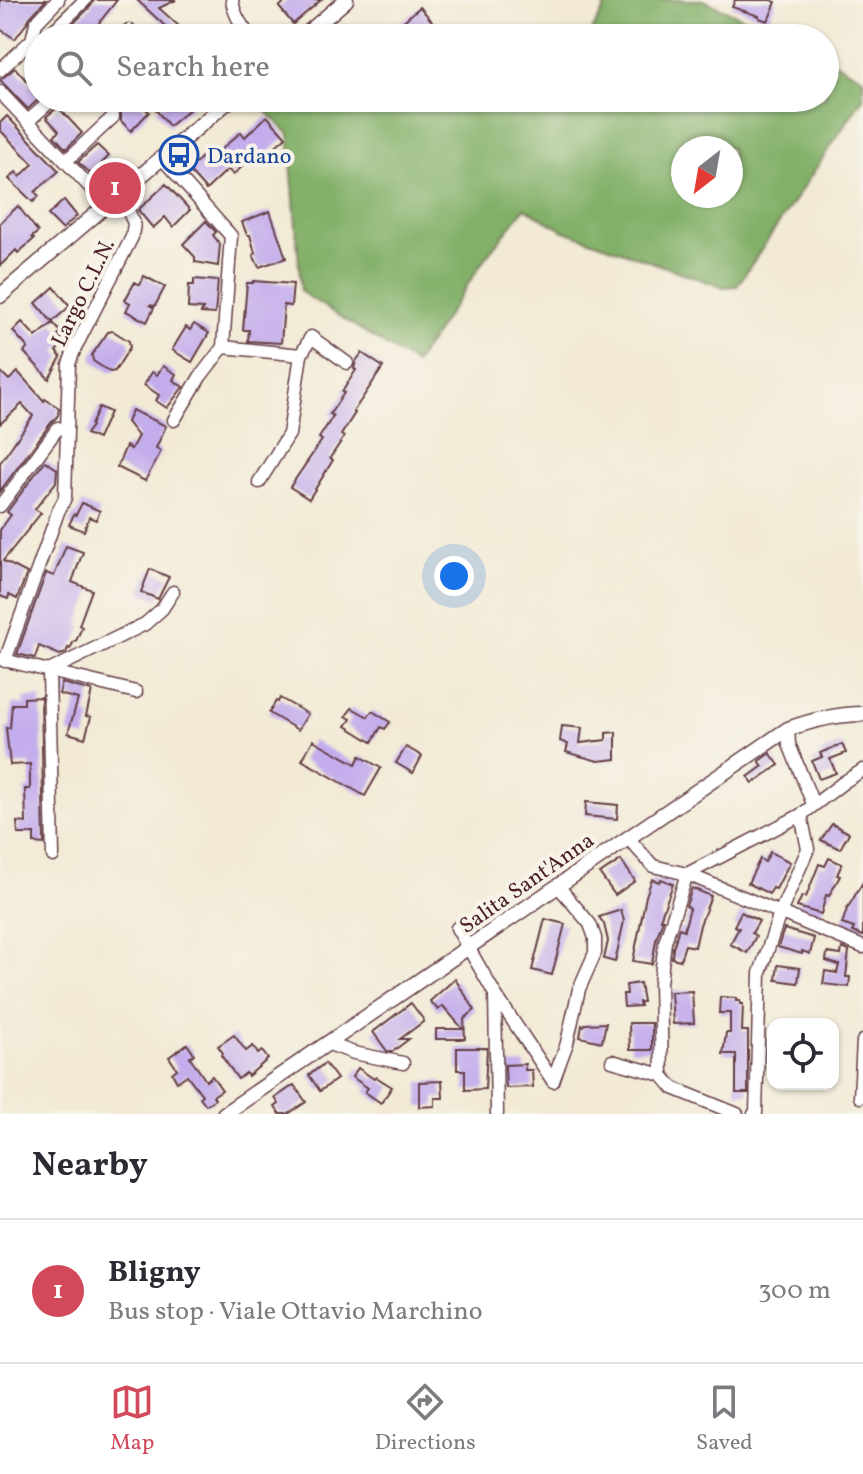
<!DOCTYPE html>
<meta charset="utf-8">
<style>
:root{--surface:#fff;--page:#f7f7f7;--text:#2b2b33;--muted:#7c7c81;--line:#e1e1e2;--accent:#d1495b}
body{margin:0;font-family:Vollkorn,serif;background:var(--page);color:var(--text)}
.controls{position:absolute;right:24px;bottom:24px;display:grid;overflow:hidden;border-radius:16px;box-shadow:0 2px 6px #0004}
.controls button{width:72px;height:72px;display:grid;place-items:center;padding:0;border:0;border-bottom:2px solid var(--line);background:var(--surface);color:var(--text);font:40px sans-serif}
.compass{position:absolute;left:671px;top:136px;width:72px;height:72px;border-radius:50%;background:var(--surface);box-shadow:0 2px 6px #0004;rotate:211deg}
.you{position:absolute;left:454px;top:576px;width:28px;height:28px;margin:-20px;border:6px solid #fff;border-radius:50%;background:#1a73e8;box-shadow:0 0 0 12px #1a73e833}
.badge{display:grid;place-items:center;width:52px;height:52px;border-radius:50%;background:var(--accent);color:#fff;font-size:26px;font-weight:700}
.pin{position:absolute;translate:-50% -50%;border:4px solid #fff;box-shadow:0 2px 8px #0006}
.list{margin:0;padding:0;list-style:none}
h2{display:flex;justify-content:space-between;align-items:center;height:104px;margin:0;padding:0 32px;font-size:34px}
h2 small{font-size:26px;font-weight:400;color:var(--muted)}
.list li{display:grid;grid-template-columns:52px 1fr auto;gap:24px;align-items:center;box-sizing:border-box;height:144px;padding:0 32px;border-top:2px solid var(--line)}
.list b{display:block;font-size:30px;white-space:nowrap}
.list p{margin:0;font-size:26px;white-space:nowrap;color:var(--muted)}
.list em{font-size:26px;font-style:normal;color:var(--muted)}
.icon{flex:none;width:44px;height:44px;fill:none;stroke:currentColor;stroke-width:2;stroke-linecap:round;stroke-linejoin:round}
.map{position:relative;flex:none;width:863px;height:1114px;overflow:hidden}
.search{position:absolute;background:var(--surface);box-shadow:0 2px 6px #0004;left:24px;right:24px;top:24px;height:88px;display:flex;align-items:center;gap:20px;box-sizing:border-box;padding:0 28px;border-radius:44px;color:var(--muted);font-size:30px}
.sheet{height:248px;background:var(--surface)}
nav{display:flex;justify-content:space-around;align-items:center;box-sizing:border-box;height:112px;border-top:2px solid var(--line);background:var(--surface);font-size:22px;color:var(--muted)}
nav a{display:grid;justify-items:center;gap:4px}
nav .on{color:var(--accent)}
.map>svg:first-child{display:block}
</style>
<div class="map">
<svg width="863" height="1114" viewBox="0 0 863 1114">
<rect width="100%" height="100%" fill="#f7f3e8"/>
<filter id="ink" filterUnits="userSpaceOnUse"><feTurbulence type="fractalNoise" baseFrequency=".0125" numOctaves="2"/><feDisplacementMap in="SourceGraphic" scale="16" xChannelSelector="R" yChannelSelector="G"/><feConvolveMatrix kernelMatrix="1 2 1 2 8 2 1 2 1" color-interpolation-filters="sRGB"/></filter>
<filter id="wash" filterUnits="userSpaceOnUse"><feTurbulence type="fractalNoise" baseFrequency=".006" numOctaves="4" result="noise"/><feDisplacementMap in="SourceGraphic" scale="32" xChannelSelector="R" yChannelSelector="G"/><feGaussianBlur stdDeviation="1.8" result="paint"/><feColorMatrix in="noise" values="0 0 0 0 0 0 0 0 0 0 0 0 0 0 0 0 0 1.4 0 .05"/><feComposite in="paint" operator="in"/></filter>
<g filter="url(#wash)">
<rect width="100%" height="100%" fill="#f2ead5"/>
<g fill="#83b069" stroke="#66684a" stroke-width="2" fill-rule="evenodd">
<path d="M609,0H703L788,38H588Z"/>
<path d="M825,57L863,78V98L737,286L722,287L562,230L525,208L488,254L415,364L301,292L289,134L260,105L272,98H538L549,109L555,98H825ZM731,148V196H683V148Z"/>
</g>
<g id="blocks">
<g fill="#c4adec">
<path d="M0,0H46L30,17L26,24L15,39L0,29Z"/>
<path d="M94,0H117L87,38H59L91,6Z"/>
<path d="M137,0H176L159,8L192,38H178Z"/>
<path d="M287,0H321L293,24L279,7Z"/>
<path d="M735,0H770L776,2L768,21L759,18V16L732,7Z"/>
<path d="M420,7L446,38H384Z"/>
<path d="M15,68L38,93V98H40L28,109L0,80Z"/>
<path d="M128,98H135L149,112L131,131L121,121V114L117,109Z"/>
<path d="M171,98H183L191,108L169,126L156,110Z"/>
<path d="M58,107L82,133L66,149L54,136L59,131L46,117Z"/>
<path d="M7,116L59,171L35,192L39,196L33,202L9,179L16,172L20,177L33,164L0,130V123Z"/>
<path d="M267,116L286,137L260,160L256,154L233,175L228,169L206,190L188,170L212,148L217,153L241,132L245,137Z"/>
<path d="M97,145L109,156L102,163L119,178L108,190L78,162Z"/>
<path d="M166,184L190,210L173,227L165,217L153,228L138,210Z"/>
<path d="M64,200L77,216L62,229L48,215Z"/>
<path d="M18,206L38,232L32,237L34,239L18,253L16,250L0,266V223Z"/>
<path d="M270,211L286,258L259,267L253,255L255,253L250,235H247L242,222Z"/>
<path d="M206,221L216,232L213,235L220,244L218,266L195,262V257L183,244Z"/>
<path d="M144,276L165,287L155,306L149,305L154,308L147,322L126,311L130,303L125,300L135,282L140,285Z"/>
<path d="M194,279L218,281L215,314L201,313L203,309L188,308L189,285H194Z"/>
<path d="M253,281L293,284L291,306L284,305L281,343L248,341L249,330H243L247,283H253Z"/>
<path d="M54,287L70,306L52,322L36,303Z"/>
<path d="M22,322L36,337L53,323L61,332L58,335L65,342L56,351L61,357L49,379L24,352L28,348L13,331Z"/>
<path d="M194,324L209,333L192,362L172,350L186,327L190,330Z"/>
<path d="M113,331L129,341L130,347L115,371L110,372L93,361L92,355L108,332Z"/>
<path d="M362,353L383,367L353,412L355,413L341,435L344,437L330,458L333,460L309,499L290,487L322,440L319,438L333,416L330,414L344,393L342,392L356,370L354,369L356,361Z"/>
<path d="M163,366L176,374L173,380L183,387L167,408L156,401L159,395L144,385L152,372L157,375Z"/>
<path d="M0,371L9,380L18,372L44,401L45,399L59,408L58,415L55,419L51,423L0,491V463L33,416L22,404L0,424Z"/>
<path d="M99,407L110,412L98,439L86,434L92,426L91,425Z"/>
<path d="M132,410L166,426L156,448L161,451L145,481L117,467L126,446L131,449L138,436L127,422Z"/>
<path d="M45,461L57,469L56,482L35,509L41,513L3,561L27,573L17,599L9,595L8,599L0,596V530L11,515L7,512Z"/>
<path d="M82,503L100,511L96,520L89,517L84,531L69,525L74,514L76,515Z"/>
<path d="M66,546L83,552L72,582L92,590L79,625L82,627L76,641H74L70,649L68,648L66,653L60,655L39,646L35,658L17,654L46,573L54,576Z"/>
<path d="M150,569L169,577L158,599L141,592Z"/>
<path d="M62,683L92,691L86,716L91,717L85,738L68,733L78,699L59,694Z"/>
<path d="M41,697L44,844L34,843V834H18L17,822L26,823L25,789H30V764L10,765L6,728H10L12,704H24V698Z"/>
<path d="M280,698L308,714L298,730L269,713L276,701L278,702Z"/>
<path d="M352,708L368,717L372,711L390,722L385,729L381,727L372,742L346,726L351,719L346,716Z"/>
<path d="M562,726L582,728L580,743L606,740V733L616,732V759L598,761L566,752L568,744L560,741Z"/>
<path d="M313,740L356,764L360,756L381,768L365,796L302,760Z"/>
<path d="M842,744L846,753L830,759L836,773L819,779L812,761L822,757L820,753Z"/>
<path d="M406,747L422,756L413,773L396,763Z"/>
<path d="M770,753L779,765L753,783L748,777L763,766L759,761Z"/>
<path d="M586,802L618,805L617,819L585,816Z"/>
<path d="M832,824L849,833L840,849L821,840Z"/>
<path d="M770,852L790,862L776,889L773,888L769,894L748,883L760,859L765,862Z"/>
<path d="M829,858L842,864L837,875L840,876L829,896L826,895L821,914L797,907L802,896L806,897L819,864L825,866Z"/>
<path d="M621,860L635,881L615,895L600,874Z"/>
<path d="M652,879L659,882L661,879L673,884L660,919H663L656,940L652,964L633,961L646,896Z"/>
<path d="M863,882V936L852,932L854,928L842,924L847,909Z"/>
<path d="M692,888L711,896L700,925L695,947L685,945L680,960L672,958L673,948L679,928L684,930L690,908L686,906Z"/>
<path d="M621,910L624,921L615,962L604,959L608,941L604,924L599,917Z"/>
<path d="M741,912L759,921L752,933L756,936L747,953L730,944L739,928L734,926Z"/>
<path d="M545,919L565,924L552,975L532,970Z"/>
<path d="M784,929L814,938L810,954L802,951V954L778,947Z"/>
<path d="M842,948L849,951L846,977H850L849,987L823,984L825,971L837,973L839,965L826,961L827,953L841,955Z"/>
<path d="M778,965L800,968L798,983L776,980Z"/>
<path d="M455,979L475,1010L464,1019L465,1039H436V1029H463L443,1006L438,1010L430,1001Z"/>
<path d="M640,983L643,1002H639L640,1006L624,1007L623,994H627L626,985Z"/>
<path d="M692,991L694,1023L673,1024L671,992Z"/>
<path d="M720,997L736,998V1001H740V1004H743L742,1031H748V1093H736V1054H723L726,1033H730V1013H719Z"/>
<path d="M411,1003L423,1019V1022L400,1039H409L392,1052L387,1051L373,1032Z"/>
<path d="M606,1023L602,1042L580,1037L582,1025L584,1026L585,1024Z"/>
<path d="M629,1023H652V1050H630Z"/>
<path d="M234,1035L246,1051L253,1046L258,1054L262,1051L268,1059L248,1076L246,1073L238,1079L221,1055L223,1053L218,1046Z"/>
<path d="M187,1044L194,1054L190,1057L206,1081L212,1076L222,1090L213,1096L215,1099L206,1105L200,1097L202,1095L187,1075L177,1082L172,1073L177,1069L169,1057Z"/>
<path d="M457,1048H487L485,1089L465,1090V1070H457Z"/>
<path d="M325,1063L337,1079L320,1091L309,1075Z"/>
<path d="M525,1064V1070H532L533,1087L506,1088L505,1065Z"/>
<path d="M358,1068L374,1079L376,1077L392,1087L381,1103L365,1092L368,1088L352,1077Z"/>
<path d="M442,1081L443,1098H435V1106L419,1107V1082Z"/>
<path d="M294,1085L306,1102L288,1114H280L275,1107L279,1104L275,1098Z"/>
</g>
</g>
</g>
<g filter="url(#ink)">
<use href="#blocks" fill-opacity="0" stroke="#633d44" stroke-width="2"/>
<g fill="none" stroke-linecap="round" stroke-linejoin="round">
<g stroke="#633d44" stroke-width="15">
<g id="minor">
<path d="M232,0C234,15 242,26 251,38"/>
<path d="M39,38L49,35L85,0"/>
<path d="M120,38L129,30"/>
<path d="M32,40L36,23L58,0"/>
<path d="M0,70L32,40L38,38"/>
<path d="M0,92L107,205"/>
<path d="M28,121L54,98"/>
<path d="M162,158L231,236L223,347L200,377L174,420"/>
<path d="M66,161L113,117"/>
<path d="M223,347L301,355"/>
<path d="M259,482L289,434L301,355L311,337L347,363"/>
<path d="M0,506L58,428"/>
<path d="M0,659L136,692"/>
<path d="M5,661L58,512L65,498L69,364L75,348L132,237L134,223L120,194"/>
<path d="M788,729L789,744L813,804"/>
<path d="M628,838L653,866L687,874L801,815L844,782L863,770"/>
<path d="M53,856L49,671L145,624L162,609L173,592"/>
<path d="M457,928L495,994L553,1081"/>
<path d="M495,994L497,1114"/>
<path d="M329,1044L354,1053L403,1063"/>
<path d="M612,1061L662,1075"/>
<path d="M553,1081L567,1043L579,989L595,953V938L590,924L558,886"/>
<path d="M860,1097L863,1041"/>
<path d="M737,1114L673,1088L662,1075L660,983L665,942L687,874L863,947"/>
<path d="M754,1114L756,1113L760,973L780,913L808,849L801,815"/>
</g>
</g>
<g stroke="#633d44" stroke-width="17">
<g id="tertiary">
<path d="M302,38L346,0"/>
<path d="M0,296L232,98"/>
<path d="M224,1114L788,729C813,720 836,714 863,714"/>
</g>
</g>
<use href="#minor" stroke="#fff" stroke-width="12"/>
<use href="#tertiary" stroke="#fff" stroke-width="14"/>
</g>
</g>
<defs>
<g id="bus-ring" transform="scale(2)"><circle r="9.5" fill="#f7f3e8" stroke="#1a4fb4" stroke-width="1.5"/><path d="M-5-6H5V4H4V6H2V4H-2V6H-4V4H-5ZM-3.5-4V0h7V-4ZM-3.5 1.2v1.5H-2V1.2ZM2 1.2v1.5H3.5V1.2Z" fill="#1a4fb4"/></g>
</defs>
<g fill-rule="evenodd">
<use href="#bus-ring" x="179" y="155"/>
</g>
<g text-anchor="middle" stroke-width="8" stroke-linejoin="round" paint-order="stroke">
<g font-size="22" fill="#164399" stroke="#f7f3e8" text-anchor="start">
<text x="207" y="163">Dardano</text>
</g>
<g font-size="22" fill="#4a1f2b" stroke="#f7f3e8">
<text transform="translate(82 292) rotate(-64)" y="8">Largo C.L.N.</text>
<text transform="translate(526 882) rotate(-35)" y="8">Salita Sant'Anna</text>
</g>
</g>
</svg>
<div class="controls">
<button><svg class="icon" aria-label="locate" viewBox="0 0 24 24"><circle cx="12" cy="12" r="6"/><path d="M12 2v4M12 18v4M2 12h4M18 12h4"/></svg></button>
</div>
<svg class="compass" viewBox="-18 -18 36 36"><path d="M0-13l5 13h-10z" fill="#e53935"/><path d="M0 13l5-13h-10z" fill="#7c7c81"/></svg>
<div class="you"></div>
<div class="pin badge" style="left:115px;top:188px">1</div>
<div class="search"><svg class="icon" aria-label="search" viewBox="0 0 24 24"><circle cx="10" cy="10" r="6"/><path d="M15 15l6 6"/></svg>Search here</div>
</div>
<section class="sheet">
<h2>Nearby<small></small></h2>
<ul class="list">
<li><span class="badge">1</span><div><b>Bligny</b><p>Bus stop · Viale Ottavio Marchino</p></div><em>300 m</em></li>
</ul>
</section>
<nav>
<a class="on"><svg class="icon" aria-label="map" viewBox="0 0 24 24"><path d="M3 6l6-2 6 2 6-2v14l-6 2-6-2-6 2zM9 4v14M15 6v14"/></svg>Map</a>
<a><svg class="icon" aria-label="directions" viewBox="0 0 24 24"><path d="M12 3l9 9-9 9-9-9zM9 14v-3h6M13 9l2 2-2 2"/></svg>Directions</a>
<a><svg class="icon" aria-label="saved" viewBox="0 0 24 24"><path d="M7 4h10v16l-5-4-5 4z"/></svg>Saved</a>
</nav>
